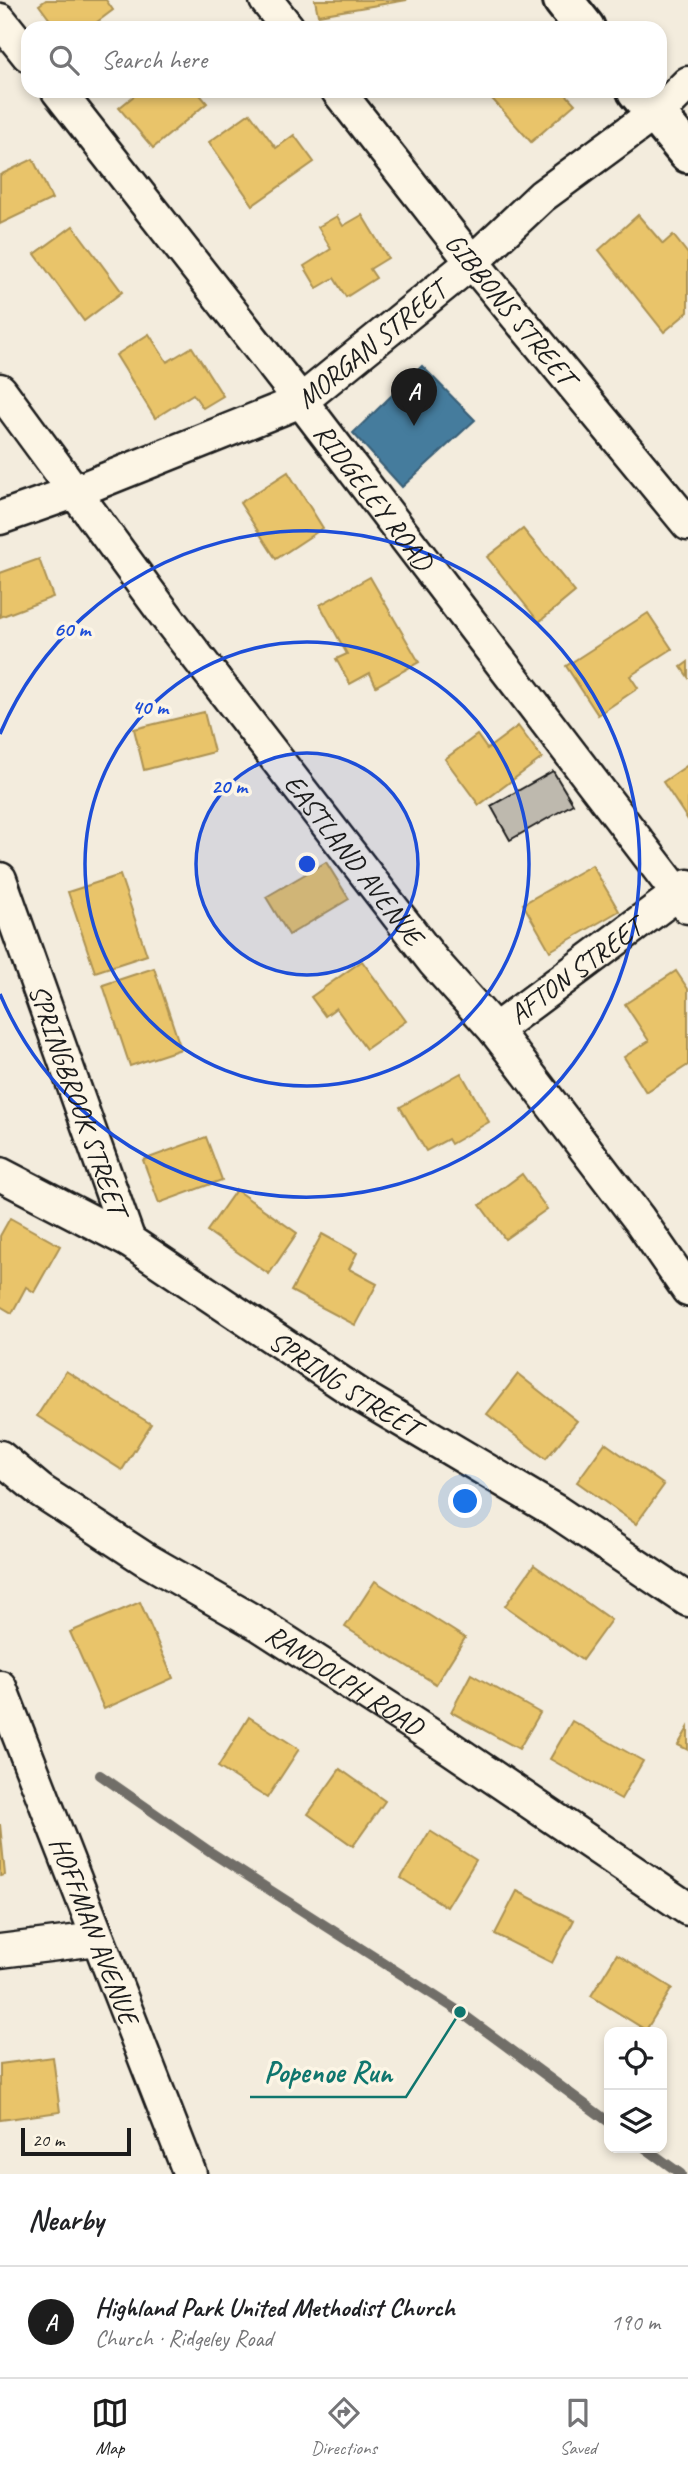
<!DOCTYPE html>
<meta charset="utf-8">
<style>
:root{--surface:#fff;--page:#f6f6f6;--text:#202124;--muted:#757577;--line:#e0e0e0;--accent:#1c1c1c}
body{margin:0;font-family:Caveat,sans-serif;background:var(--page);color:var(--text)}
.controls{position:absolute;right:21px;bottom:21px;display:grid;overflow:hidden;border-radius:14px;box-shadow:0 4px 10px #0003}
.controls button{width:63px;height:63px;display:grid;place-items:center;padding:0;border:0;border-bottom:2px solid var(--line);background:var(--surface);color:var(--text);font:35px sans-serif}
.scale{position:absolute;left:21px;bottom:18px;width:110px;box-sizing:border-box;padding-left:7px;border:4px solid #1c1c1c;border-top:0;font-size:19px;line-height:24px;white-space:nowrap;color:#1c1c1c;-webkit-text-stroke:5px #fcf5e5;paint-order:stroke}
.you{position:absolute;left:466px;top:1502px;width:24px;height:24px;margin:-18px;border:5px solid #fff;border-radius:50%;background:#1a73e8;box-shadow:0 0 0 10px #1a73e833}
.badge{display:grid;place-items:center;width:46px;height:46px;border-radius:50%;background:var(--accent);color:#fff;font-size:23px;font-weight:700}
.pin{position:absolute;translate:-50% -58px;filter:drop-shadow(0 2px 4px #0008)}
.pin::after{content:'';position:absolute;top:37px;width:24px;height:21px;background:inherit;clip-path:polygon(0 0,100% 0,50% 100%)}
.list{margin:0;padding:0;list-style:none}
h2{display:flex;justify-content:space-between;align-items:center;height:91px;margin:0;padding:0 28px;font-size:30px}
h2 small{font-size:23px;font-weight:400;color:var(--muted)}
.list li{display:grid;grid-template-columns:46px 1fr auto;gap:21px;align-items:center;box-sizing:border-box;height:112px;padding:0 28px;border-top:2px solid var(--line)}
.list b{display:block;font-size:26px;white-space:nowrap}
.list p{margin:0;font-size:23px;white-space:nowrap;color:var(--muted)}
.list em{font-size:23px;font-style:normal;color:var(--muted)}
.icon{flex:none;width:38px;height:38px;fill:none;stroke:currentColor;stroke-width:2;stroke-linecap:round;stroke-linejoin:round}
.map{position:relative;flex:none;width:688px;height:2174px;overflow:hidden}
.search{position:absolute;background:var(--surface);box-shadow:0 4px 10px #0003;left:21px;right:21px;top:21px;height:77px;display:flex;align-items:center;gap:18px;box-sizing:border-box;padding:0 24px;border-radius:21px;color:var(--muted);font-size:26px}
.sheet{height:203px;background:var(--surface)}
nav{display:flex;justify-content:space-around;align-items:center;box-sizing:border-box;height:98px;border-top:2px solid var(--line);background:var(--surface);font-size:19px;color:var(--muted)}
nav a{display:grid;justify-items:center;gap:4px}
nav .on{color:var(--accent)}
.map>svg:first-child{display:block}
</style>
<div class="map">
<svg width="688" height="2174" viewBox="0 0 688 2174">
<rect width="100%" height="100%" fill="#f3ecdd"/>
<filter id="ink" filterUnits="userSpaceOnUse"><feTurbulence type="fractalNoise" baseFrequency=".0143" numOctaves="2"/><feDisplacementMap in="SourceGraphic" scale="14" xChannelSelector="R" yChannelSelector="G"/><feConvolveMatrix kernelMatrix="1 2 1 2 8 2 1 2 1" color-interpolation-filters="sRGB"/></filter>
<g filter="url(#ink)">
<g fill="#e9c46a" stroke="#ac9253" stroke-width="2">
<path d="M46,0H106L113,10L89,28H56L39,5Z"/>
<path d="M315,0H407L318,15Z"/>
<path d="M140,91H197L207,103L153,148L119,108Z"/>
<path d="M485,91H563L575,104L531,142Z"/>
<path d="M250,113L276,148L294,135L314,162L253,205L209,142Z"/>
<path d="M33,159L52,199L0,224V175Z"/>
<path d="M362,215L388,258L370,269L376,278L346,297L334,278L317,288L304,266L331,249L318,227L337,216L343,226Z"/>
<path d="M638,215L663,244L673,235L688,254V312L664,332L599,250Z"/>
<path d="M73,226L122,292L84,321L35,254Z"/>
<path d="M149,334L167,362L192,347L223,396L203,408L193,394L155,418L116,355Z"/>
<path d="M288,472L323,528L276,559L240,503Z"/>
<path d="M523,529L575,592L539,622L487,557Z"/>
<path d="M39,559L53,597L0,617V573Z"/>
<path d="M370,577L419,662L376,686L370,673L350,684L336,659L347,654L320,605Z"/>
<path d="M648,613L672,649L630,676L638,688L598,715L566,666Z"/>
<path d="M688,662V677L681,667Z"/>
<path d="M204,712L214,752L144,770L134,729Z"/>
<path d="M518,726L542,758L479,805L445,759L477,735L487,749Z"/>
<path d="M688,765V820L663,782Z"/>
<path d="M326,862L349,899L289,935L266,897Z"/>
<path d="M592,865L619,911L550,951L523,904Z"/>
<path d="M120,875L147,955L95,972L68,892Z"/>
<path d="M362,961L406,1021L366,1049L336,1008L325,1016L311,997Z"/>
<path d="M154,968L181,1049L130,1066L103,985Z"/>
<path d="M676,971L688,989V1065L646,1092L624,1057L649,1041L625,1004Z"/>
<path d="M461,1073L489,1122L451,1144L448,1139L426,1151L400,1107Z"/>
<path d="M206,1137L222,1180L159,1203L143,1160Z"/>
<path d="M522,1174L547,1209L505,1239L480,1205Z"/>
<path d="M236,1190L297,1233L269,1274L207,1231Z"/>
<path d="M10,1218L60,1246L34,1292L26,1287L12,1313L0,1306V1236Z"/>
<path d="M322,1234L357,1253L349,1269L377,1284L355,1325L291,1291Z"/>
<path d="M66,1371L151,1424L122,1470L37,1416Z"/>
<path d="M518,1374L577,1421L546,1459L487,1414Z"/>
<path d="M605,1443L664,1485L636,1524L577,1482Z"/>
<path d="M534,1565L611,1620L582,1660L505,1606Z"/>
<path d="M375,1581L465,1638L436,1684L345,1627Z"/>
<path d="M140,1602L173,1678L104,1709L70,1632Z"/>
<path d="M471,1674L540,1713L519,1749L451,1712Z"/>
<path d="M249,1717L299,1749L267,1798L218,1767Z"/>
<path d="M572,1721L643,1761L621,1799L550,1759Z"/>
<path d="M688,1728V1750L678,1745Z"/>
<path d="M340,1769L385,1801L353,1846L308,1814Z"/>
<path d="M0,1824L5,1875L0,1876Z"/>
<path d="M430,1831L476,1860L447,1907L401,1878Z"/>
<path d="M517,1891L574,1920L552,1963L495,1934Z"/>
<path d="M617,1954L672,1988L646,2030L591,1996Z"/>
<path d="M53,2057L60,2112L0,2120V2064Z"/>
</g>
<path fill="#457b9d" stroke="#395e76" stroke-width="2" d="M422,366L475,420L402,487L353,433Z"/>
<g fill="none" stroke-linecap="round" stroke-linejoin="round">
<g stroke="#716e68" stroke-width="10">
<path d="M100,1775L212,1853L460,2012L609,2122"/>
<path d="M645,2148L681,2174"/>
</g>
</g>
<path fill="#beb9ae" stroke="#1c1c1c" stroke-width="2" d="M553,771L573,804L510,840L491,806Z"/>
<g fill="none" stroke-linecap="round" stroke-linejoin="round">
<g stroke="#1c1c1c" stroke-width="37">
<g id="minor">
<path d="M266,0L288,28"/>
<path d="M0,20L28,55"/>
<path id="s1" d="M58,91L301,401L688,907"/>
<path id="s2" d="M338,91L472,262L688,524"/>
<path id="s3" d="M0,390L172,624L434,962L495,1030L639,1219L688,1290"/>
<path id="s4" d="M0,518L74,492L301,401L472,262L542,196L667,104L688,83"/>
<path id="s5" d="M0,879L129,1241"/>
<path id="s6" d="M495,1030L688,886"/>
<path id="s7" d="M0,1174L129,1241L361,1396L557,1512L688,1600"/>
<path id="s8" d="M0,1457L41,1491L145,1559L260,1625L449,1747L688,1909"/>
<path id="s9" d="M0,1687L190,2174"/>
<path d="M0,1951L97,1939"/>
</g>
</g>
<g stroke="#1c1c1c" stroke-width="44">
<g id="tertiary">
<path d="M563,0L585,28"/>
<path d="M637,91L688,153"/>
</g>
</g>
<use href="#minor" stroke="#fcf5e5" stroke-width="32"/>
<use href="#tertiary" stroke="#fcf5e5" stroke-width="38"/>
</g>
</g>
<circle cx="307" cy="864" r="111" fill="#1d4ed8" fill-opacity=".12"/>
<g fill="none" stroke="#1d4ed8" stroke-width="3.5">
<circle cx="307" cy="864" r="111"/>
<circle cx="307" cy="864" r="222"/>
<path d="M0 734A333 333 0 1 1 0 994"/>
</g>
<g text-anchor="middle" stroke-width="7" stroke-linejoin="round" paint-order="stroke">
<g font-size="28" fill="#1c1c1c" stroke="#fcf5e5">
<text dy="10" stroke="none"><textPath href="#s2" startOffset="278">GIBBONS STREET</textPath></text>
<text dy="10" stroke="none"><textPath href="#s4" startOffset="413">MORGAN STREET</textPath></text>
<text dy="10" stroke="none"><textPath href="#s1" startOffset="514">RIDGELEY ROAD</textPath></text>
<text dy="10" stroke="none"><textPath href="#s3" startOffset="588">EASTLAND AVENUE</textPath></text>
<text dy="10" stroke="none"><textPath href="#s6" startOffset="100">AFTON STREET</textPath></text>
<text dy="10" stroke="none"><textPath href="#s5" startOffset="234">SPRINGBROOK STREET</textPath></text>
<text dy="10" stroke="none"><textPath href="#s7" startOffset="404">SPRING STREET</textPath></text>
<text dy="10" stroke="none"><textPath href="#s8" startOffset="411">RANDOLPH ROAD</textPath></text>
<text dy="10" stroke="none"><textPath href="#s9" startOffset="261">HOFFMAN AVENUE</textPath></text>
</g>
</g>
<circle cx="307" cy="864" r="10" fill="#1d4ed8" stroke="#fcf5e5" stroke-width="3.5"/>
<g font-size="21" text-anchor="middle" font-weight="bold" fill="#1d4ed8" stroke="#fcf5e5" stroke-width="7" stroke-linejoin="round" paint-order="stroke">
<text x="72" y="636">60 m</text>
<text x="150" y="714">40 m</text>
<text x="229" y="793">20 m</text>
</g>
<path fill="none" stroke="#0f766e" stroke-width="2.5" d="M460 2012L406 2097H250"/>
<circle fill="#0f766e" stroke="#fcf5e5" stroke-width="2.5" cx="460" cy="2012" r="7"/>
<g font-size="30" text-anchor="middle" font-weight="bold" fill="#0f766e" stroke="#fcf5e5" stroke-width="7" stroke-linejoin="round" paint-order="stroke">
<text x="328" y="2082">Popenoe Run</text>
</g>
</svg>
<div class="controls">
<button><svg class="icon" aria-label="locate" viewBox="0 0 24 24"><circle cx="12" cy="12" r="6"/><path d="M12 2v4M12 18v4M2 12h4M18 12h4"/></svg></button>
<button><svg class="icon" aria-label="layers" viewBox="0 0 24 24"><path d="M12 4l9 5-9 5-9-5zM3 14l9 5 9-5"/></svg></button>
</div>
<div class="scale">20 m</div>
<div class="you"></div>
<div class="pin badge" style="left:414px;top:426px">A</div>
<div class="search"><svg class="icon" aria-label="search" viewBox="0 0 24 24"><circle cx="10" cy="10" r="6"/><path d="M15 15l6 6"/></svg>Search here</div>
</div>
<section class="sheet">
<h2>Nearby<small></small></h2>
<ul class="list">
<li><span class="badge">A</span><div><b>Highland Park United Methodist Church</b><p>Church · Ridgeley Road</p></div><em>190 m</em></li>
</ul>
</section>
<nav>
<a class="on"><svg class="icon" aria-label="map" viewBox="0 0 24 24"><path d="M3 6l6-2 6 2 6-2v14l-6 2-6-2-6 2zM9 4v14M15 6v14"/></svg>Map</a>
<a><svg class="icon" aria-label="directions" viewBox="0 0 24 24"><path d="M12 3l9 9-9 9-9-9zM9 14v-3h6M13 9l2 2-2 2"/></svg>Directions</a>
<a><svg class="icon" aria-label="saved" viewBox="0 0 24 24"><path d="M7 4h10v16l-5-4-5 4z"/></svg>Saved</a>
</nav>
